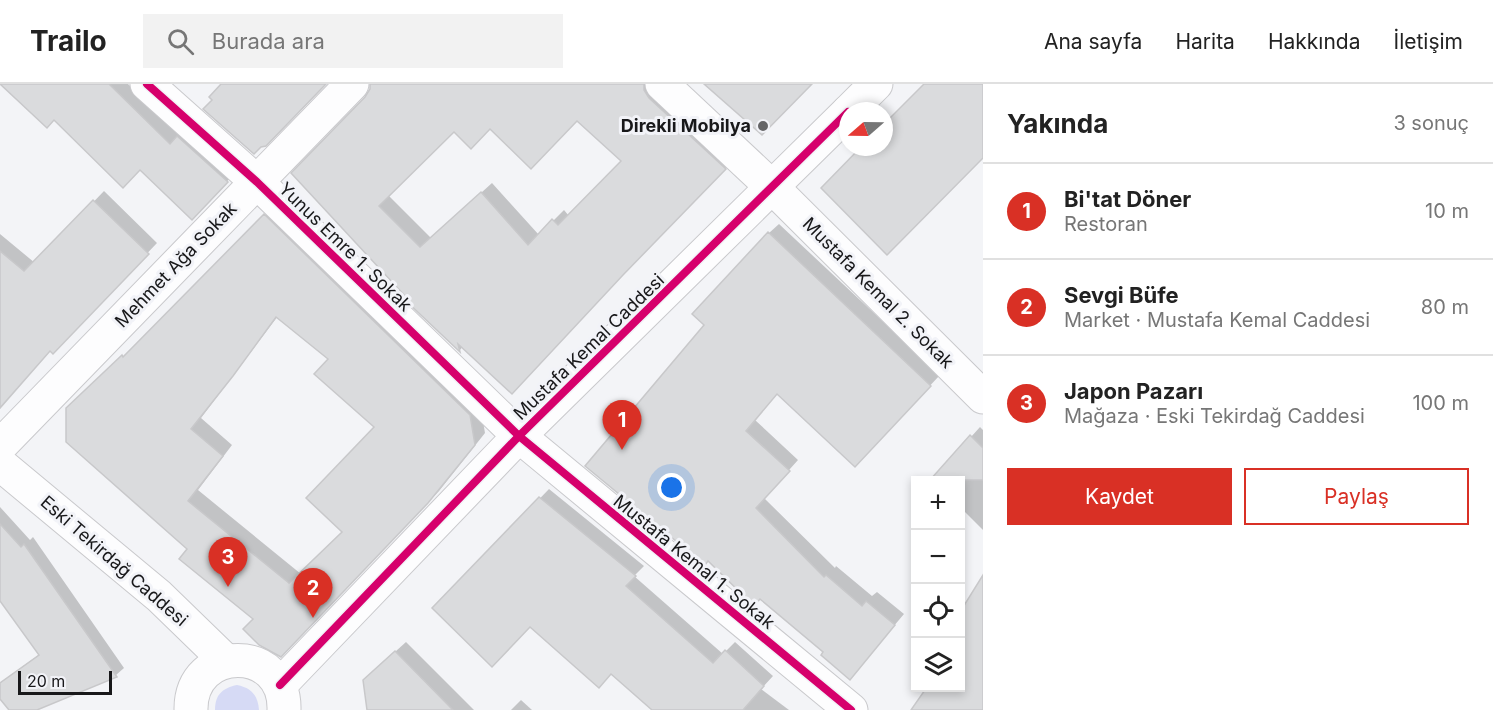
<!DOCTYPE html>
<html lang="tr">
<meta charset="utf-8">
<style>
:root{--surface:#fff;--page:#f2f2f2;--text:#222;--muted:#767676;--line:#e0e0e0;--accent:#d93025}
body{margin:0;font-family:Inter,sans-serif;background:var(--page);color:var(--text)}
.controls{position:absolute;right:18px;bottom:18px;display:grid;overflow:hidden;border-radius:0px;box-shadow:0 3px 9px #0003}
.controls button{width:54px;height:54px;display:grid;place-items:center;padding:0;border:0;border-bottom:2px solid var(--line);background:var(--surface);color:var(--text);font:30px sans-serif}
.compass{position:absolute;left:839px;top:18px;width:54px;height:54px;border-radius:50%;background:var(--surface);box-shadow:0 3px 9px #0003;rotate:250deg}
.scale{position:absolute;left:18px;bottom:15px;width:94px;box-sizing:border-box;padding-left:6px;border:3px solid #18181a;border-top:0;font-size:16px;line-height:21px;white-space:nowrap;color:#18181a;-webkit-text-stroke:4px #f2f3f8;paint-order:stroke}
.you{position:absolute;left:672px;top:404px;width:21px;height:21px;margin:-15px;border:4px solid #fff;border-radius:50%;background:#1a73e8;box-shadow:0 0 0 9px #1a73e833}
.badge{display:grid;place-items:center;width:39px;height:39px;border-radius:50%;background:var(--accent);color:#fff;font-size:20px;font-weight:700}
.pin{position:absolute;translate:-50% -50px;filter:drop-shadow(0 2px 3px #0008)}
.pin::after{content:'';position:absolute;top:32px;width:21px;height:18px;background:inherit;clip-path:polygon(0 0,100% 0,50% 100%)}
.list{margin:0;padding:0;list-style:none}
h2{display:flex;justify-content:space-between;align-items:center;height:78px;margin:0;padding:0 24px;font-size:26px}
h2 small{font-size:20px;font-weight:400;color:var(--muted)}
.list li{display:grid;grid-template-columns:39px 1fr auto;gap:18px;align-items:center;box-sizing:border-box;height:96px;padding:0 24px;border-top:2px solid var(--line)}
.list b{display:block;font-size:22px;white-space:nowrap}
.list p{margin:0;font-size:20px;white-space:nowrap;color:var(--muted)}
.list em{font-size:20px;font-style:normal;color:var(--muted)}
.actions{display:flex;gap:12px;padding:18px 24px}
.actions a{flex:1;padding:14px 0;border:2px solid var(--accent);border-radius:0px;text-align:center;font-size:21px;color:var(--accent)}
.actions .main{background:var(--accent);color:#fff}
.icon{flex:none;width:33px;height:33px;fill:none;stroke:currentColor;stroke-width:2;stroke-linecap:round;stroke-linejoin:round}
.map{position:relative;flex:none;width:983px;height:626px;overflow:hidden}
header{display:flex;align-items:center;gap:36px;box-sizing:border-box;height:84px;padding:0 30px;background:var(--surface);border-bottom:2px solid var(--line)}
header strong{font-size:28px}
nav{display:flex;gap:33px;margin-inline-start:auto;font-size:21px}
.search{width:420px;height:54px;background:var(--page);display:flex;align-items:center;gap:15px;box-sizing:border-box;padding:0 21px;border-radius:0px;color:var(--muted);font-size:22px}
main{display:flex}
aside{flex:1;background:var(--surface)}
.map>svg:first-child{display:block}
</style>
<header>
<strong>Trailo</strong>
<div class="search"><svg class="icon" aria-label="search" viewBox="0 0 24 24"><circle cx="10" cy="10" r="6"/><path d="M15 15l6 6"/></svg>Burada ara</div>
<nav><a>Ana sayfa</a><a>Harita</a><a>Hakkında</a><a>İletişim</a></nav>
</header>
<main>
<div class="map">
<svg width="983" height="626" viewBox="0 0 983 626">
<rect width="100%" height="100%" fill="#f3f4f7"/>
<path fill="#d6daf5" d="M237,601C252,604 258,612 259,626H215C215,610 223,604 237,601Z"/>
<g fill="#0003" fill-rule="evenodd">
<path d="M1,0H128L180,51L237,87L192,134L140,84Z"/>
<path d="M372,0H657L735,74L633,179L463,262L460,266L406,215L408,213L294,89L367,13ZM577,35L623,77L569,132L564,126L539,151L492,99L431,154L388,111L453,46Z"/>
<path d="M104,107L157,159L53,268L50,265L0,323V150L35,179Z"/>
<path d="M275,121L480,320L485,349L439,407L280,571L255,535L189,465L79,314L134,262L135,263ZM278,232L330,274L376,343L344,448L301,490L198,406L232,361L201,334Z"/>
<path d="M779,140L940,291L865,371L778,308L755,336L798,376L764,414L835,484L836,482L872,512L877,508L904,530L850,594L825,568L760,513L706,241L769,149Z"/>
<path d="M980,343L983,346V446L963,426L960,429V396H932Z"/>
<path d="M549,405L644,482L634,492L723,570L735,558L773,592L761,605L789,626H654L612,589L530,541L434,524Z"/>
<path d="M0,423L30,456L33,453L124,584L116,591L33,626H11L0,613V599L40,570L0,514Z"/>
<path d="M983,494V626H912L960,604V515L968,520Z"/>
<path d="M406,558L474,626H369L375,586Z"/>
<path d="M521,616L532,626H511Z"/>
</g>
<g fill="#dadbdd" stroke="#c8c8ca" stroke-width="1.5" fill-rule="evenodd">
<path d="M0,0H109L170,60L177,52L228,98L192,136L140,86L123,104L54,36L47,44Z"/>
<path d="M221,0H326L266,62L261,63L254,70L203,25L212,16L209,13Z"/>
<path d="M370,0H644V6L649,14L726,85L623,191L512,310L458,260L460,268L404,215L406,213L291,89L365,13L370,5ZM577,37L621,77L558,141L552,135L528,161L481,108L420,163L379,122L454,48L471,65L490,45L531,85Z"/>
<path d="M704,0H812L762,51Z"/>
<path d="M924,0H983V74L887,171L821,104L861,63H884V40Z"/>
<path d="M93,116L149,170L53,270L50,267L0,324V167L24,187Z"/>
<path d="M264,130L470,331L475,361L428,419L281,573L259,561L243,545L253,535L179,475L187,465L66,358V324L122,271L123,273ZM276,233L328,275L314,290L374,343L306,414L342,448L289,499L188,417L223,372L191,345L233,292Z"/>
<path d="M768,148L931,302L855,383L777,310L746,347L790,387L756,424L824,493L826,491L862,522L866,517L895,541L850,596L821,571L823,568L760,515L754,522L708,477L705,481L585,382L704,241L692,230Z"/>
<path d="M970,351L983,364V396H930Z"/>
<path d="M539,413L636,492L626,502L713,579L725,566L764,602L743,626H652L611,590L599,604L530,543L492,583L432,524Z"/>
<path d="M0,440L21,463L24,460L117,593L37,626H9L0,615V599L39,571L0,517Z"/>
<path d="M983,491V626H911L927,603H960V528Z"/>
<path d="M395,567L453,626H367L363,596Z"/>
</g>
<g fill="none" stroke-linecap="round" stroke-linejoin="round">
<g stroke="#c9c9cc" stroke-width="35">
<g id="minor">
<path d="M147,0L257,98L519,352L851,626"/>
<path d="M662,0L773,104L983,313"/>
<path d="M849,27L876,0"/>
<path d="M0,362L352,0"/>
<path d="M0,380L159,512L226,577"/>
<path d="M280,601L519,352L848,28"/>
<path d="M191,626C190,560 286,560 284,626"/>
</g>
</g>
<use href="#minor" stroke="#fdfdfe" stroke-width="33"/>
<g stroke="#f2f3f8" stroke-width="11">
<g id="cycleway">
<path d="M147,0L257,98L519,352L851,626"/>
<path d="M280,601L519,352L848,28"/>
</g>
</g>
<use href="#cycleway" stroke="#d6006c" stroke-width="8"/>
</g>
<circle fill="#656567" stroke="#f2f3f8" stroke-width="2" cx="763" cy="42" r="6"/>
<g text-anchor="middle" stroke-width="6" stroke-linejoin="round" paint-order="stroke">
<g font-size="18" font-weight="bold" fill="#18181a" stroke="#f2f3f8" text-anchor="end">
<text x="751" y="48">Direkli Mobilya</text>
</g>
<g font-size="18" fill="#18181a" stroke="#f2f3f8">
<text transform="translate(345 163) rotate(44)" y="6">Yunus Emre 1. Sokak</text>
<text transform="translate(176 181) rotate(-46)" y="6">Mehmet Ağa Sokak</text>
<text transform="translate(878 209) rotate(45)" y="6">Mustafa Kemal 2. Sokak</text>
<text transform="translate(589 263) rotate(-44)" y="6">Mustafa Kemal Caddesi</text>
<text transform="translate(114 477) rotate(41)" y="6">Eski Tekirdağ Caddesi</text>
<text transform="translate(694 478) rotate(39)" y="6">Mustafa Kemal 1. Sokak</text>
</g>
</g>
</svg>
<div class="controls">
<button>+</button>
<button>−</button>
<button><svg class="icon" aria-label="locate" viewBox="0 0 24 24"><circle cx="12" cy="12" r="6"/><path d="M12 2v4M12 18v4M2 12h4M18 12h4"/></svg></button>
<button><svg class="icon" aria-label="layers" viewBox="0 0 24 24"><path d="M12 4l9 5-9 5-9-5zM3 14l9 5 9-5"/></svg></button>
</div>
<svg class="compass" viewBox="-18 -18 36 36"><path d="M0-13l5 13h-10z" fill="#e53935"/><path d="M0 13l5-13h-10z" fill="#767676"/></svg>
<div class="scale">20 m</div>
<div class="you"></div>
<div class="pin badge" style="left:622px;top:366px">1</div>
<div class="pin badge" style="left:313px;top:534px">2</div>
<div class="pin badge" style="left:228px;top:503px">3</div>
</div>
<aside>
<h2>Yakında<small>3 sonuç</small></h2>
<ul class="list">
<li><span class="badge">1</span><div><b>Bi'tat Döner</b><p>Restoran</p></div><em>10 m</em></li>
<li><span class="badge">2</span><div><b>Sevgi Büfe</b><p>Market · Mustafa Kemal Caddesi</p></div><em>80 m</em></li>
<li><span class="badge">3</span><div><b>Japon Pazarı</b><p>Mağaza · Eski Tekirdağ Caddesi</p></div><em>100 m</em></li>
</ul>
<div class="actions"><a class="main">Kaydet</a><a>Paylaş</a></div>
</aside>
</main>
